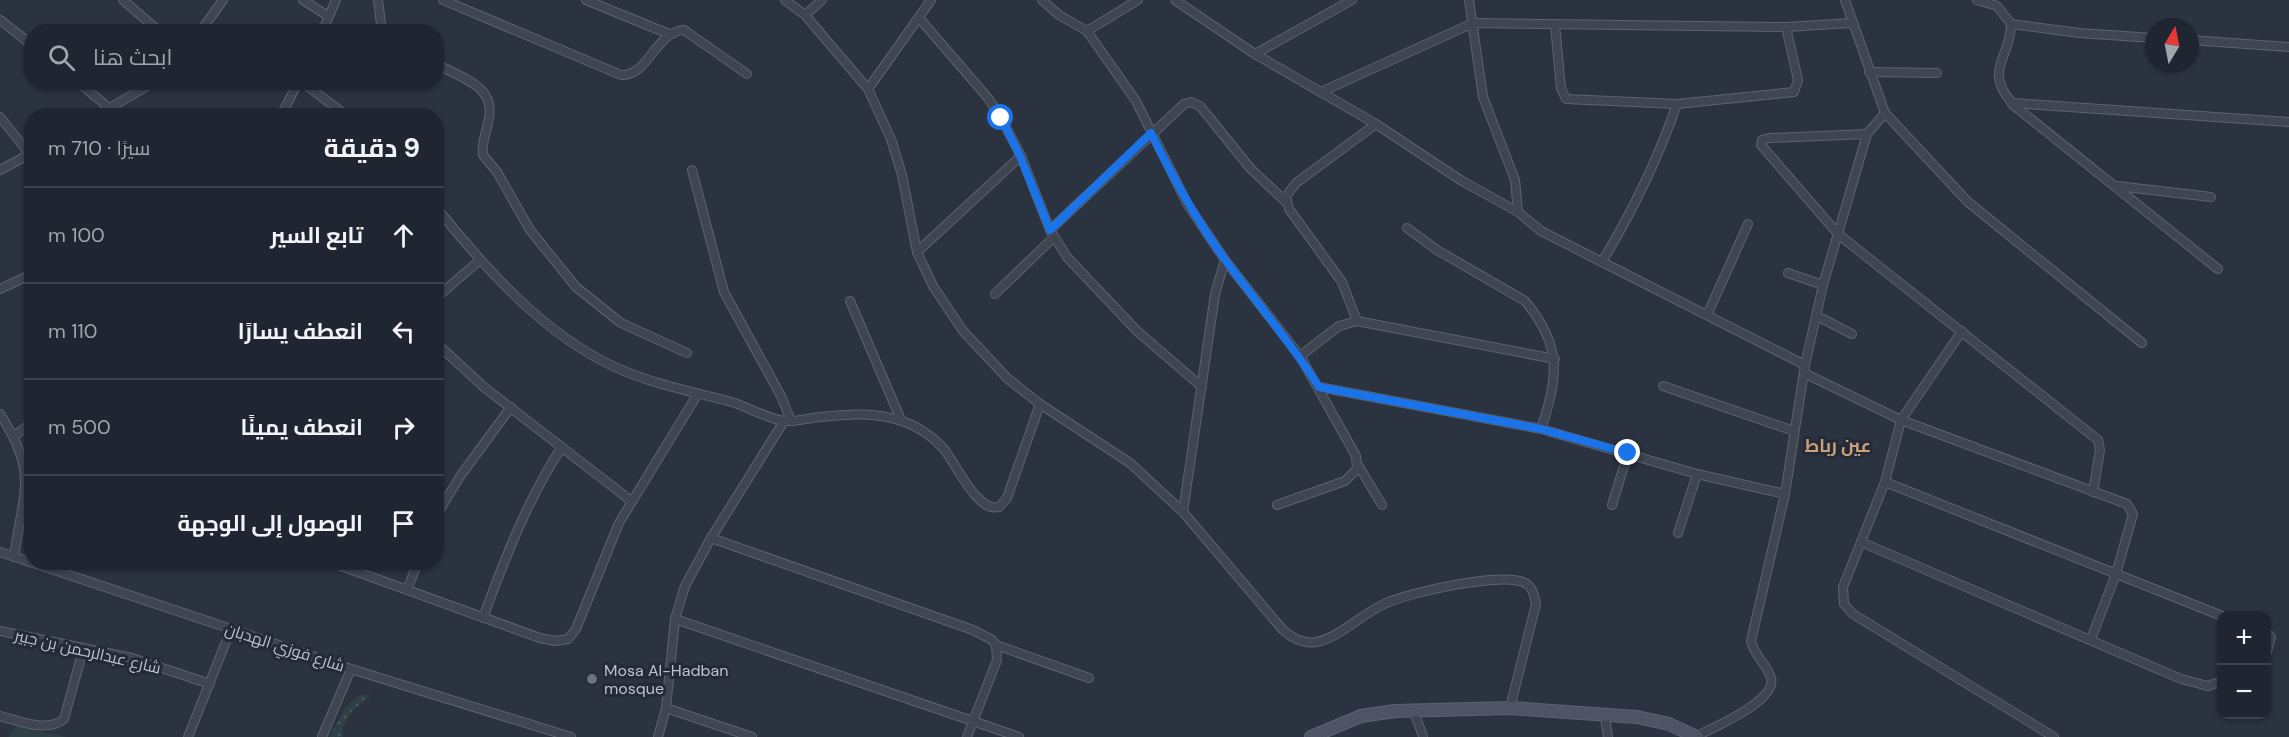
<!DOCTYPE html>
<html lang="ar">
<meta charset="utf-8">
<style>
:root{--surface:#202631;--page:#282e39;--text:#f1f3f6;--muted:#a2a5ab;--line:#3d434d}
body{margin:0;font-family:"DM Sans",Cairo,sans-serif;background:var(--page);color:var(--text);direction:rtl}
.controls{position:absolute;right:18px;bottom:18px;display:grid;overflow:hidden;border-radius:12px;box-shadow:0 2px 4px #0004}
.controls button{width:54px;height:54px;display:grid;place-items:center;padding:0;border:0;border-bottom:2px solid var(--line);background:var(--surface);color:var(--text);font:30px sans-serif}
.compass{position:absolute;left:2145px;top:18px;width:54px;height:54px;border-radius:50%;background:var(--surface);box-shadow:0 2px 4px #0004;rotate:10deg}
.stop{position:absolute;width:18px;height:18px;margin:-14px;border:4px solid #1a73e8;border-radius:50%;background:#fff}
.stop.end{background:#1a73e8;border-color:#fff;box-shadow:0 2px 6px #0008}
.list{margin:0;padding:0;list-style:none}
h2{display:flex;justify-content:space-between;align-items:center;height:78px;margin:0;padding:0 24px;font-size:26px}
h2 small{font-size:20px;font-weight:400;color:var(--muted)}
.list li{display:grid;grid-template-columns:39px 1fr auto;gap:18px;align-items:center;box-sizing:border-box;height:96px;padding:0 24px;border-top:2px solid var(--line)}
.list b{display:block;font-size:22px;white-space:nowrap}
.list em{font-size:20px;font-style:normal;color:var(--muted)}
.icon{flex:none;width:33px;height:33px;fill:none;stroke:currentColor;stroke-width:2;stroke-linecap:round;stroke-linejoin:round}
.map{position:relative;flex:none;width:2289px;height:737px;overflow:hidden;direction:ltr}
.search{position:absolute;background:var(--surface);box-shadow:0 2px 4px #0004;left:24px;top:24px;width:420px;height:66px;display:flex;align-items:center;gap:15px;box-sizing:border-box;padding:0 21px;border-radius:24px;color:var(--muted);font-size:22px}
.panel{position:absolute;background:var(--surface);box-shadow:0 2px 4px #0004;left:24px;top:108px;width:420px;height:462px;border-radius:24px;direction:rtl}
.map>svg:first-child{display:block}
</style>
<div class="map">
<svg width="2289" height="737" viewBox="0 0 2289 737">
<defs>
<pattern id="grass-dots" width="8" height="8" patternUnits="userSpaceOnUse" patternTransform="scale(1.5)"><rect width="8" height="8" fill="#2e4043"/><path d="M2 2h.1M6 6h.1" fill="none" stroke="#4a5a5d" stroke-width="1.8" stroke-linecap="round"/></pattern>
<pattern id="park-tufts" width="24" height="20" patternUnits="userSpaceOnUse" patternTransform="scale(1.5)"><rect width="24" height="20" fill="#2e4043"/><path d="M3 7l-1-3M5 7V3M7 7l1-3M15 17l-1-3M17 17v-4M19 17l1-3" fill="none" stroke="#4a5a5d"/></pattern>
</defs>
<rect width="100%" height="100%" fill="#2b3341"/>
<path fill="url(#grass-dots)" d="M359,695H372L354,709L342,728L343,737H329L345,708Z"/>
<path fill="url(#park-tufts)" d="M16,726L66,737H8Z"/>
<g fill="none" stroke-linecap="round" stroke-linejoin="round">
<g stroke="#5d636e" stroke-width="10">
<g id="street">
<path d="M123,0L160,32"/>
<path d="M303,0L328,16"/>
<path d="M378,0L382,32"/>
<path d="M443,0L621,75C649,76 655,32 684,30L747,74"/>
<path d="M586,0L669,34"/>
<path d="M785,0L805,15L868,89L891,139L902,175L917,252L933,286L963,331L1008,379L1040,404L1130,463L1183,512L1283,630C1292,638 1304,644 1317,642C1340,637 1362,614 1384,604C1407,593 1506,570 1527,584C1534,590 1534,596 1536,604L1510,708"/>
<path d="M1042,0L1059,15L1087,31L1138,0"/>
<path d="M1175,0L1255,54L1376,124L1462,181L1518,212L1541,231L1602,262C1632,212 1658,159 1677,104L1566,99L1561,88L1555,25"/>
<path d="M1469,0L1483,97L1515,180L1518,212"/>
<path d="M1845,0L1885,113L1968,202L2142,343"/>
<path d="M1977,0L1997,6L2011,24C2011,58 1983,69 2012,103L2289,122"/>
<path d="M805,15L822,0"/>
<path d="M919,18L988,98L1001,118L1021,156L1050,230L1067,257L1137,331L1202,387"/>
<path d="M0,20L32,45"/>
<path d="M2011,24L2079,33L2154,38"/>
<path d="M1087,31L1136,101L1188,205L1225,260L1300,356L1356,456L1357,469L1345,481L1277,505"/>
<path d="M200,32L223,0"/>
<path d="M322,32L336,0"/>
<path d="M2190,40L2289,47"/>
<path d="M1255,54L1352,0"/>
<path d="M436,64C464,79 498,87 488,123C486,134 481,144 483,155L497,172L530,230L576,287L621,323L687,353"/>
<path d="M1869,72L1937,73"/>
<path d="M78,82L109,108"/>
<path d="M302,82L347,116"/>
<path d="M868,89L931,0"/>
<path d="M1321,92L1473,23L1786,27L1851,23"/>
<path d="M1677,104L1794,92L1798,80L1786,27"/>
<path d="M2012,104L2218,269"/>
<path d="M96,116L154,82"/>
<path d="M281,116L298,82"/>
<path d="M0,117L32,157"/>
<path d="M1867,134L1769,138L1762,140L1761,145L1838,234L2098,440L2100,450L2093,492"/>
<path d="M0,170L32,153"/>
<path d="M692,170L724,292L781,396L791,421"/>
<path d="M2117,186L2211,197"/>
<path d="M436,207C485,268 543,334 615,367C652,384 690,391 728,401C747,406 765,418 784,421C795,422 809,418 820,417C847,414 876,412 902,421C917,426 932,436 943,448C956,463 977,513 999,507L1007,498L1040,404"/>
<path d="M1407,228L1437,250L1525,301C1563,346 1558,378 1541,429"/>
<path d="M1050,230L1184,104L1191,102L1200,106L1250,168L1286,202"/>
<path d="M917,252L1021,156"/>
<path d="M1602,262L1805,365"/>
<path d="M1788,273L1823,285"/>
<path d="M0,289L32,274"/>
<path d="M995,294L1054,237"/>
<path d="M436,298L480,260"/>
<path d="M850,301L901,420"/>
<path d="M1708,313L1748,224"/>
<path d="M1817,316L1852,334"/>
<path d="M1357,321L1342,282L1289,209L1286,196L1296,183L1376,124"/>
<path d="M1962,331L1901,420L2127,504L2133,514L2116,574L2091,639"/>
<path d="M436,343L485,388L630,500"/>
<path d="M1300,356L1339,326L1357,321L1555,359"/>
<path d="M1804,373L1901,420L1885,482L1843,587L1844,604L1853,614L2054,737"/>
<path d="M1663,386L1794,431"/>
<path d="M1319,387L1541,429L1697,474L1785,494"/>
<path d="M0,414C39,474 23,491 14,557"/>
<path d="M14,436L32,423"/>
<path d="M1358,465L1382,505"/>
<path d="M1885,482L2222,616"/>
<path d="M1612,505L1628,453"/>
<path d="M1183,512L1215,294L1225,260"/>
<path d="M436,516L461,475L511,407"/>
<path d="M1678,533L1697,474"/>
<path d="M711,538L973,630L992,640L996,645L1089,678"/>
<path d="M1861,542L2181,679L2208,686L2222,681"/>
<path d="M0,552L351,669L571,737"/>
<path d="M330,562L540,638L555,641L568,639L576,629L619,523L697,395"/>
<path d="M407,590L418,562"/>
<path d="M483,618C505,558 527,501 561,448"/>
<path d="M675,619L1019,737"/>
<path d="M0,631L132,658L210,684"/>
<path d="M2266,632L2271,637L2266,655"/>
<path d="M666,708L752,737"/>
<path d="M1414,712L1423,736"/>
<path d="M0,716C20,721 47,733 64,719L83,650"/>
<path d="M1605,717L1608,737"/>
<path d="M1697,736C1714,727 1777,701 1771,678C1767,664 1754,656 1751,641L1785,494L1805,365L1823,285L1867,134L1885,113"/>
<path d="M188,737L231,629"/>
<path d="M322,737L351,669"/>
<path d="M658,737L666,708L675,619L685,586L711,538L784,421"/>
<path d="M967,737L997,660L996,645"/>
</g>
</g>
<g stroke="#5d636e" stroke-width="14">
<path id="secondary" d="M1311,737L1361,716L1395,711L1510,708L1637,717L1669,724L1697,737"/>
</g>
<use href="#street" stroke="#3f4551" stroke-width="8"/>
<use href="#secondary" stroke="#4e5464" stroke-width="12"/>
</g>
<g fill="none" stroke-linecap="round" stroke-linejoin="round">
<path stroke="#1a73e8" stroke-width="8" d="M1001,118L1020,156L1050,230L1151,133C1173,178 1196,220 1226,261C1257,303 1291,343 1319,387L1541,429L1628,453"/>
</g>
<circle fill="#6b7280" stroke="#242a37" stroke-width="2" cx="592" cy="679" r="6"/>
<g text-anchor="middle" stroke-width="6" stroke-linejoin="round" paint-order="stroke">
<g font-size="16" fill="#bcc1cb" stroke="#242a37">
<text transform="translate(285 647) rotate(18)" y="6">شارع فوزي الهدبان</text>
<text transform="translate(88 651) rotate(13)" y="6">شارع عبدالرحمن بن جبير</text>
</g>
<g font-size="16" fill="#bcc1cb" stroke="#242a37" text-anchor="start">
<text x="604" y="676">Mosa Al-Hadban<tspan x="604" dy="18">mosque</tspan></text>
</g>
<g font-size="18" font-weight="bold" fill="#caa178" stroke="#242a37">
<text x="1838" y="452">عين رباط</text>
</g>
</g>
</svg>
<div class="controls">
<button>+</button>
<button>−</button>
</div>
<svg class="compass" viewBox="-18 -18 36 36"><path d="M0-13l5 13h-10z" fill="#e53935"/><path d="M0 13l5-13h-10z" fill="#a2a5ab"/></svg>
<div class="stop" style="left:1001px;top:118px"></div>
<div class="stop end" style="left:1628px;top:453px"></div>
<div class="search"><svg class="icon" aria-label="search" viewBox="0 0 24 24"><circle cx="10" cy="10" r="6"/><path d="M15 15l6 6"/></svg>ابحث هنا</div>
<section class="panel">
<h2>9 دقيقة<small>سيرًا · 710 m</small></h2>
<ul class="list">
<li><svg class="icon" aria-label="ahead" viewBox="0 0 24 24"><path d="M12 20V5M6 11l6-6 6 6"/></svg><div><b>تابع السير</b></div><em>100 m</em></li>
<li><svg class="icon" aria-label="left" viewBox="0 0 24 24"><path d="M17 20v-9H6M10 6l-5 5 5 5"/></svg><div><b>انعطف يسارًا</b></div><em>110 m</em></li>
<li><svg class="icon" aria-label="right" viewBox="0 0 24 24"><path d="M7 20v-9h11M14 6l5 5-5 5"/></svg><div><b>انعطف يمينًا</b></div><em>500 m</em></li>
<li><svg class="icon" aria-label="arrive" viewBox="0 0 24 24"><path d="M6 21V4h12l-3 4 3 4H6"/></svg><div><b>الوصول إلى الوجهة</b></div></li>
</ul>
</section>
</div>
